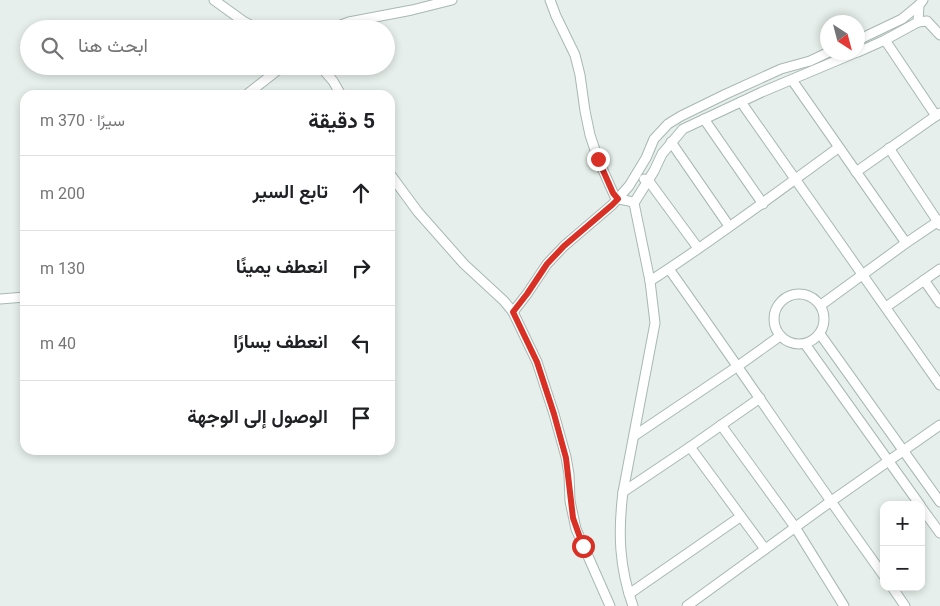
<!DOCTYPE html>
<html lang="ar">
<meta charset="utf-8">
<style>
:root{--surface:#fff;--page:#f6f6f6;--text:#202124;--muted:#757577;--line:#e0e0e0}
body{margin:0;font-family:Roboto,Vazirmatn,sans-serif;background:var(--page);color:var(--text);direction:rtl}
.controls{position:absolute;right:15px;bottom:15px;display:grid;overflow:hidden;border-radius:10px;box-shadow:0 2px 8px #0003}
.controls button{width:45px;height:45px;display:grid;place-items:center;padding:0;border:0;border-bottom:1px solid var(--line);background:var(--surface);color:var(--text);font:25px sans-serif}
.compass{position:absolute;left:820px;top:15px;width:45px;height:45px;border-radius:50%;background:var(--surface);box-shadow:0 2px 8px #0003;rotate:144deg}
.stop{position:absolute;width:15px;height:15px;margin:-11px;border:4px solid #d93025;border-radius:50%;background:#fff}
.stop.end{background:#d93025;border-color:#fff;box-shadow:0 1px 5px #0008}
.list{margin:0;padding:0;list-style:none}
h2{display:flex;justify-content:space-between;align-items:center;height:65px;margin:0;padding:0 20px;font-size:21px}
h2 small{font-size:16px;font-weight:400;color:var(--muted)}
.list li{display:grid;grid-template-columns:32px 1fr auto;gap:15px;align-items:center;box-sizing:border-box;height:75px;padding:0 20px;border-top:1px solid var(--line)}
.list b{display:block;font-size:19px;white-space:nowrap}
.list em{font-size:16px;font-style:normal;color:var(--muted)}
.icon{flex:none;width:28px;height:28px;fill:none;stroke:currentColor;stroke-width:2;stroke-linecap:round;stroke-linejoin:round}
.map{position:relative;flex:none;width:940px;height:606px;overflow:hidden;direction:ltr}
.search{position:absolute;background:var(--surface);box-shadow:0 2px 8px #0003;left:20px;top:20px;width:375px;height:55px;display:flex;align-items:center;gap:12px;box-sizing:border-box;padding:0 18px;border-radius:28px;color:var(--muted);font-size:19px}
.panel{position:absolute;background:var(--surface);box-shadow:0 2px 8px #0003;left:20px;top:90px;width:375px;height:365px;border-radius:15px;direction:rtl}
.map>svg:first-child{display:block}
</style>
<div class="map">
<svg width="940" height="606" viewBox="0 0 940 606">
<rect width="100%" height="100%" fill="#e6efeb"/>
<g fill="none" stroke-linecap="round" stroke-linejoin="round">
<g stroke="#a8b8b2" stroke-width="11">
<g id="street">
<path d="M214,0L243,21L258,29"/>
<path d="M550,0L556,16L575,55L580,75L585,111L590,135L598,159L615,197C619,201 627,199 634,203"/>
<path d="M918,22L927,21L940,35"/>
<path d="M331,29L349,22L412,10L452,0"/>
<path d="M858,40L902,19L919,5"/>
<path d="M885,40L936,116"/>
<path d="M858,52L885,40L918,22L919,5L923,0"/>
<path d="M320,66L333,81L341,95"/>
<path d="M792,80L906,243"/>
<path d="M246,95L283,66"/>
<path d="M741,102L940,385"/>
<path d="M704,119L763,204"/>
<path d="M671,142L729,226"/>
<path d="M889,148L940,225"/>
<path d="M856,172L940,113"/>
<path d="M390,174L418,212L464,264L504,301L513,312L537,362L554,414L566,457L569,474L570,501L576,529L610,606"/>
<path d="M644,179L648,180L698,248"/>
<path d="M669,269C742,371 811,475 884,576"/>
<path d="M924,280L940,303"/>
<path d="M650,281C714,240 776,193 838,148"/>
<circle cx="799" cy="319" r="25"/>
<path d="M0,299L25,297"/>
<path d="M821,305L906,243L940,220"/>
<path d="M886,307L940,269"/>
<path d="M513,312L527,294L547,264L564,246L612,205L629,186L646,158L654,139L668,124L681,116L726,94L781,69L810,61L829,52"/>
<path d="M820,334L940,502"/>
<path d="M805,344L920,505"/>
<path d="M721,425L795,527L844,606"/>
<path d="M634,436L738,366L780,336"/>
<path d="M690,447L765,549"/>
<path d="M623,492L690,447L760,398"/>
<path d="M921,507L940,533"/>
<path d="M892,587L905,606"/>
<path d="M629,594L740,517"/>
<path d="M633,606C619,567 618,532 623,492L655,323L650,281L634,203L654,171L662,154L683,129L762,92L857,52"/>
<path d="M687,606L830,502L940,425"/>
</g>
</g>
<use href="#street" stroke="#fff" stroke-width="9"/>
</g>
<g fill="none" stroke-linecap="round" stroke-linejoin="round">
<path stroke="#d93025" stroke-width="6" d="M583,546L573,518L566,458L554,414L537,362L513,312L527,294L547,264L564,246L612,205L618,199L613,193L598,159"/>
</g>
</svg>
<div class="controls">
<button>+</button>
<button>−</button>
</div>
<svg class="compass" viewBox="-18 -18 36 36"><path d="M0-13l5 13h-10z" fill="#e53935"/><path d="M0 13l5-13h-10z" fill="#757577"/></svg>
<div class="stop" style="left:583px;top:546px"></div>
<div class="stop end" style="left:598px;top:159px"></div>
<div class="search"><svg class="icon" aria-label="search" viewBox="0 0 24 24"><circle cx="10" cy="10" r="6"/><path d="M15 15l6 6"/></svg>ابحث هنا</div>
<section class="panel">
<h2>5 دقيقة<small>سيرًا · 370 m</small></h2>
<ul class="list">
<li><svg class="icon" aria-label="ahead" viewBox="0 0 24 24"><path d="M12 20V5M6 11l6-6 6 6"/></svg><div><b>تابع السير</b></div><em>200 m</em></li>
<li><svg class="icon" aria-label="right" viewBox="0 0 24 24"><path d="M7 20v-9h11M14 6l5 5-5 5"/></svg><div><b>انعطف يمينًا</b></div><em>130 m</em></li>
<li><svg class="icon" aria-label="left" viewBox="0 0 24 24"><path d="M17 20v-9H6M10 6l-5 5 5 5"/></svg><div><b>انعطف يسارًا</b></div><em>40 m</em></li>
<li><svg class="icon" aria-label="arrive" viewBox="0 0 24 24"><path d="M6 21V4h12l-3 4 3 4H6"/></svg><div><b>الوصول إلى الوجهة</b></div></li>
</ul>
</section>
</div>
